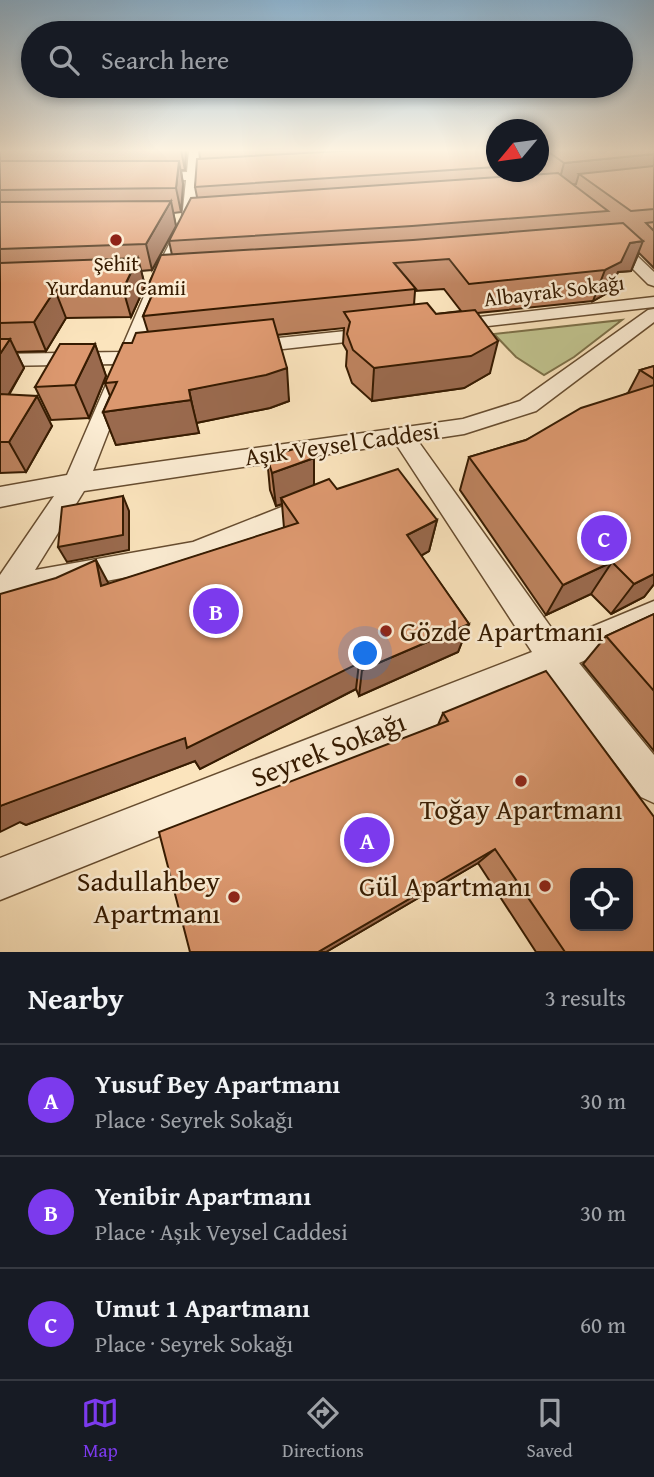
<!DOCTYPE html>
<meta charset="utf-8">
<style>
:root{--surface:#171b24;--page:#20242c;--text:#f1f3f6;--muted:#9ea1a6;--line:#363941;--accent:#7c3aed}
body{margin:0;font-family:"Gentium Book Plus",serif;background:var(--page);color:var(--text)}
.controls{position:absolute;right:21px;bottom:21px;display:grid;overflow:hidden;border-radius:14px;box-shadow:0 4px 10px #0003}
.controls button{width:63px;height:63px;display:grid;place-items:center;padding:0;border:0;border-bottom:2px solid var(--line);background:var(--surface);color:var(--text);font:35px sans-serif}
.compass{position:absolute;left:486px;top:119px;width:63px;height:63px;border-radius:50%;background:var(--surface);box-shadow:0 4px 10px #0003;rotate:241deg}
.you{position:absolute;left:366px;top:654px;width:24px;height:24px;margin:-18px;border:5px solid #fff;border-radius:50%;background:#1a73e8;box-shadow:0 0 0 10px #1a73e833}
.badge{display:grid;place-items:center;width:46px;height:46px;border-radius:50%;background:var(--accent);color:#fff;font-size:23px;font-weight:700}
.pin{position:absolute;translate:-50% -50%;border:4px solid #fff;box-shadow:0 2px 7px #0006}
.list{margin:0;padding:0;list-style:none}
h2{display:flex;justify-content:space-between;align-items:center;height:91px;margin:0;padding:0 28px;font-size:30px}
h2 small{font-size:23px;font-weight:400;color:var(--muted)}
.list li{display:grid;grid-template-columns:46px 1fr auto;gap:21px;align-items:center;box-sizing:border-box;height:112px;padding:0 28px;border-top:2px solid var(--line)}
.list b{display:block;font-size:26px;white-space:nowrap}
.list p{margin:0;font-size:23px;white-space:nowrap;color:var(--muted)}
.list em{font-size:23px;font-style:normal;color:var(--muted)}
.icon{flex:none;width:38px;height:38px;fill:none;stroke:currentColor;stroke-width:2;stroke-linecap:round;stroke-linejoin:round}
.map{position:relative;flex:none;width:654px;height:952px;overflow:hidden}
.search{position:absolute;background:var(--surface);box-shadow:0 4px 10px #0003;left:21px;right:21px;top:21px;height:77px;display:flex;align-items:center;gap:18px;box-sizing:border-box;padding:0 24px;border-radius:38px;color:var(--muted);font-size:26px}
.sheet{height:427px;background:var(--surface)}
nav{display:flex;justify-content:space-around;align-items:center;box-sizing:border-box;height:98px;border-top:2px solid var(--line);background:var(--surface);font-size:19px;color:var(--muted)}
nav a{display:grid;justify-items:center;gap:4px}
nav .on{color:var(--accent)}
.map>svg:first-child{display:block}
</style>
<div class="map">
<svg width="654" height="952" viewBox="0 0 654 952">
<rect width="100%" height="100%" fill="#fbe4bd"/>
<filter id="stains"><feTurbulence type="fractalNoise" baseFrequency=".00286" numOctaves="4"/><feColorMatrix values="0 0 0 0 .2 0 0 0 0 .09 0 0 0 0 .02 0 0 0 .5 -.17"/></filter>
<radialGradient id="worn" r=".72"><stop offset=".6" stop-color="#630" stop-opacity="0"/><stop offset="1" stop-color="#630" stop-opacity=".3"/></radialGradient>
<path fill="#c1c48f" stroke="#7c7048" stroke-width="2" d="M622,320L574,357L544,375L516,357L494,334Z"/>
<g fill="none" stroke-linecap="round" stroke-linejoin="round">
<g stroke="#674d30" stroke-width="3">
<g id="street">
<path d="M189,150H200L199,172L227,171L233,175L227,179H199L196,219L167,280L139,351L156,353L159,357L156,361L135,363L93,471L463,419L520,401L648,310L654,309V322L536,411L464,434L418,441L560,640L654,601V629L579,663L654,755V803L641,797L549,676L463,714L0,900V858L532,652L396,444L84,491L35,570L193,542L312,495L321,498L325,505L321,512L195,564L17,598L10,609L0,613V575L54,496L0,507V487L67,475L115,364L0,366V354L120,352L151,280L182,219L186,180L148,181L142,177L148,173L187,172Z"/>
<path d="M610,234L615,235L654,272V286L648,284L605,241L603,238Z"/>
<path d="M654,297V307L453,330L444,325L453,320Z"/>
<path d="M375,328L382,330L384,334L382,338L248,353L238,347L248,341Z"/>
</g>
</g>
<use href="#street" fill="#fcedd4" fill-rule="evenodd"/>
</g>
<g fill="#bd835f" stroke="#361b01" stroke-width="2" fill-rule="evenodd">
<path d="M0,150H186L185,170H181L183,184L181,212L173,213L176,226L152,270L141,271L145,286L131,317L66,318L46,351L16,352L24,368L9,395L52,426L26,472L0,473Z"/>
<path d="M199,150H496V172H538V150H654V268L639,253L631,271L618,272L609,292L593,301L478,313L490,373L464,388L372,401L352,383L346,366L347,351L343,344L344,328L277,335L289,401L270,408L196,423L199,433L116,445L103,412L110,396L105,383L132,343L148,332L143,316L151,298L148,286L172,255L169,241L197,197L195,187L200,159ZM444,289L461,311L436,314L414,305L415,291Z"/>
<path d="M95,344L106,376L89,418L51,420L35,387Z"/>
<path d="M654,366V584L644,597L611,614L591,594L546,615L460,490L469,457L526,440L628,393L640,370Z"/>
<path d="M267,457L314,485L337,489L437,520L429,551L421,556L469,624L458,652L359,696L356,689L200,769L195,761L26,825L20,822L109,584L284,528L282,504L276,506L270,490Z"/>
<path d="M654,614V751L583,664L606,636Z"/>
<path d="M443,713L654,952H536L478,863L326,952H190L438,725Z"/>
</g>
<g fill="#9a6a4e" stroke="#361b01" stroke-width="2">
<path d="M181,150H186L185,170Z"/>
<path d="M654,154V175L579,174L576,184L558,186L564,163Z"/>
<path d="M179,161L183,184L181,212L176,188Z"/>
<path d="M171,201L176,226L152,270L146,244Z"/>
<path d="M643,241L631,271L618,272L609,292L593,301L605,270L630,243Z"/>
<path d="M138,258L145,286L131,317L123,289Z"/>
<path d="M55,290L66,318L46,351L34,322Z"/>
<path d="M10,339L24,368L0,409V354Z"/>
<path d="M498,341L490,373L464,388L372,401L374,368Z"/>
<path d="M95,344L106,376L89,418L75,385Z"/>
<path d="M287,368L289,401L270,408L196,423L189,390Z"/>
<path d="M37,396L52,426L26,472L9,442Z"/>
<path d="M191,400L199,433L116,445L103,412Z"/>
<path d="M314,458V491L281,498L282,504L276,506L272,473Z"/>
<path d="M123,496L129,511V550L67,562L58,547Z"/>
<path d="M437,520L429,551L402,566L407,535Z"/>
<path d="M96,560L112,590L101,586Z"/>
<path d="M612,562L591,594L546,615L563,585Z"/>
<path d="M654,574V584L644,597L611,614L634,584Z"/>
<path d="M469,624L458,652L359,696L362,670Z"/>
<path d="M359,663L356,689L200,769L195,761L26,825L20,822L0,832V806Z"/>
<path d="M495,849L478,863L326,952H318Z"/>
</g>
<g fill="#dc986f" stroke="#361b01" stroke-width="2" fill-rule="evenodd">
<path d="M359,150H496V167L195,187L197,159Z"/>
<path d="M546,150H654V154L564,163Z"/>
<path d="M0,161H179L176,188L0,190Z"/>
<path d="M654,166V209L631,211L579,174Z"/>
<path d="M558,173L608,211L412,226L169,241L191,198Z"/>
<path d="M171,201L146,244L0,249V202Z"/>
<path d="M654,222V231L646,223Z"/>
<path d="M623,223L643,241L630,243L621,262L605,270L469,284L449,259L394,263L416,289L143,316L156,286H148L161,255L413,240Z"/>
<path d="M138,258L123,289L55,290L34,322L0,323V263Z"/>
<path d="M427,303L436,314L475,310L498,341L471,356L374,368L353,350L347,334L350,322L344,312Z"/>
<path d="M273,319L287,368L266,375L189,390L191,400L103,412L117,382L105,383L123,343H132L136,333Z"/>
<path d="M0,339H10L0,354Z"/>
<path d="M60,344H95L75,385L35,387Z"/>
<path d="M654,366V379L640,370Z"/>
<path d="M654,385V574L634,584L612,562L563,585L469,457L526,440L581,408Z"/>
<path d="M0,394L37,396L9,442H0Z"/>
<path d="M304,446L314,458L272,473L267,457Z"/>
<path d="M398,469L437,520L407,535L469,624L362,670L359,663L187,748L185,738L0,806V594L56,578L96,560L101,586L298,523L281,498L329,479L337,489Z"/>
<path d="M123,496V535L58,547L62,507Z"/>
<path d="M654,614V691L606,636Z"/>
<path d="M546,671L654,817V952H565L495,849L318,952H190L159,832L448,721L443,713ZM575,873H628V926H575Z"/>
</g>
<linearGradient id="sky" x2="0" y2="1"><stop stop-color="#8db7d6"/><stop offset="0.53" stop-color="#fdf3e1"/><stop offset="1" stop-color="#fdf3e1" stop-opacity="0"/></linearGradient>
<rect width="654" height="284" fill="url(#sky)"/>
<g fill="#8f2418" stroke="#fcedd4" stroke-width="2.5">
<circle cx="116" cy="240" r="7"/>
<circle cx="386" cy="631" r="7"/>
<circle cx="521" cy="781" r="7"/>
<circle cx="545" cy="886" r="7"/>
<circle cx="234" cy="897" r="7"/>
</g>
<g text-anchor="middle" stroke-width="5" stroke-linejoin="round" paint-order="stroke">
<g font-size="21" fill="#361b01" stroke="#fcedd4">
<text x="116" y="271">Şehit<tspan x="116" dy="24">Yurdanur Camii</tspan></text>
</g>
<g font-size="21" fill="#361b01" stroke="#fcedd4">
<text transform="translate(554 291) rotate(-7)" y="7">Albayrak Sokağı</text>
</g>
<g font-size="24" fill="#361b01" stroke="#fcedd4">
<text transform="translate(342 444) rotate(-8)" y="8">Aşık Veysel Caddesi</text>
</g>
<g font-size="28" fill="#361b01" stroke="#fcedd4" text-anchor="end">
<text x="400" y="641" text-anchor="start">Gözde Apartmanı</text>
<text x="521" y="819" text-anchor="middle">Toğay Apartmanı</text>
<text x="220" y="891">Sadullahbey<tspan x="220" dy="32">Apartmanı</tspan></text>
<text x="531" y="896">Gül Apartmanı</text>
</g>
<g font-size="28" fill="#361b01" stroke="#fcedd4">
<text transform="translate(328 749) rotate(-21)" y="10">Seyrek Sokağı</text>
</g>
</g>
<rect width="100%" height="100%" filter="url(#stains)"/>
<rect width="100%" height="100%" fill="url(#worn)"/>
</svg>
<div class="controls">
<button><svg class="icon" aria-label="locate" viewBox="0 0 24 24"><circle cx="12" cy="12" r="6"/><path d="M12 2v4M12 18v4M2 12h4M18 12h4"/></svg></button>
</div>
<svg class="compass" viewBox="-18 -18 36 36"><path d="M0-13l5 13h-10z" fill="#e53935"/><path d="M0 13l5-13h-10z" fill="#9ea1a6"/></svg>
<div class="you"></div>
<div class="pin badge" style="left:367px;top:840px">A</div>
<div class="pin badge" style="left:216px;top:611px">B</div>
<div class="pin badge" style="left:604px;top:538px">C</div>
<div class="search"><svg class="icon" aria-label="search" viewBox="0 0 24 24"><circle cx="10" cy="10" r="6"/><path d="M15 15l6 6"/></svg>Search here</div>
</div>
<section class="sheet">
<h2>Nearby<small>3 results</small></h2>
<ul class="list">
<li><span class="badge">A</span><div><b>Yusuf Bey Apartmanı</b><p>Place · Seyrek Sokağı</p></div><em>30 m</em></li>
<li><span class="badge">B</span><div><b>Yenibir Apartmanı</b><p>Place · Aşık Veysel Caddesi</p></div><em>30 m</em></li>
<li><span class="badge">C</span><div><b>Umut 1 Apartmanı</b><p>Place · Seyrek Sokağı</p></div><em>60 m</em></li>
</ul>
</section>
<nav>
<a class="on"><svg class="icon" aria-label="map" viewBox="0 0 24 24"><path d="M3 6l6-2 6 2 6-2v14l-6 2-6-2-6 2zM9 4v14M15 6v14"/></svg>Map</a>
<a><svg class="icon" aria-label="directions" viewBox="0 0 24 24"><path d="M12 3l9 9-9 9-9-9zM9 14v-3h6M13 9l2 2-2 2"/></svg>Directions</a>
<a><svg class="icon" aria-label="saved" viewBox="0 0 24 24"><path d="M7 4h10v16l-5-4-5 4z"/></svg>Saved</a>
</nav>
